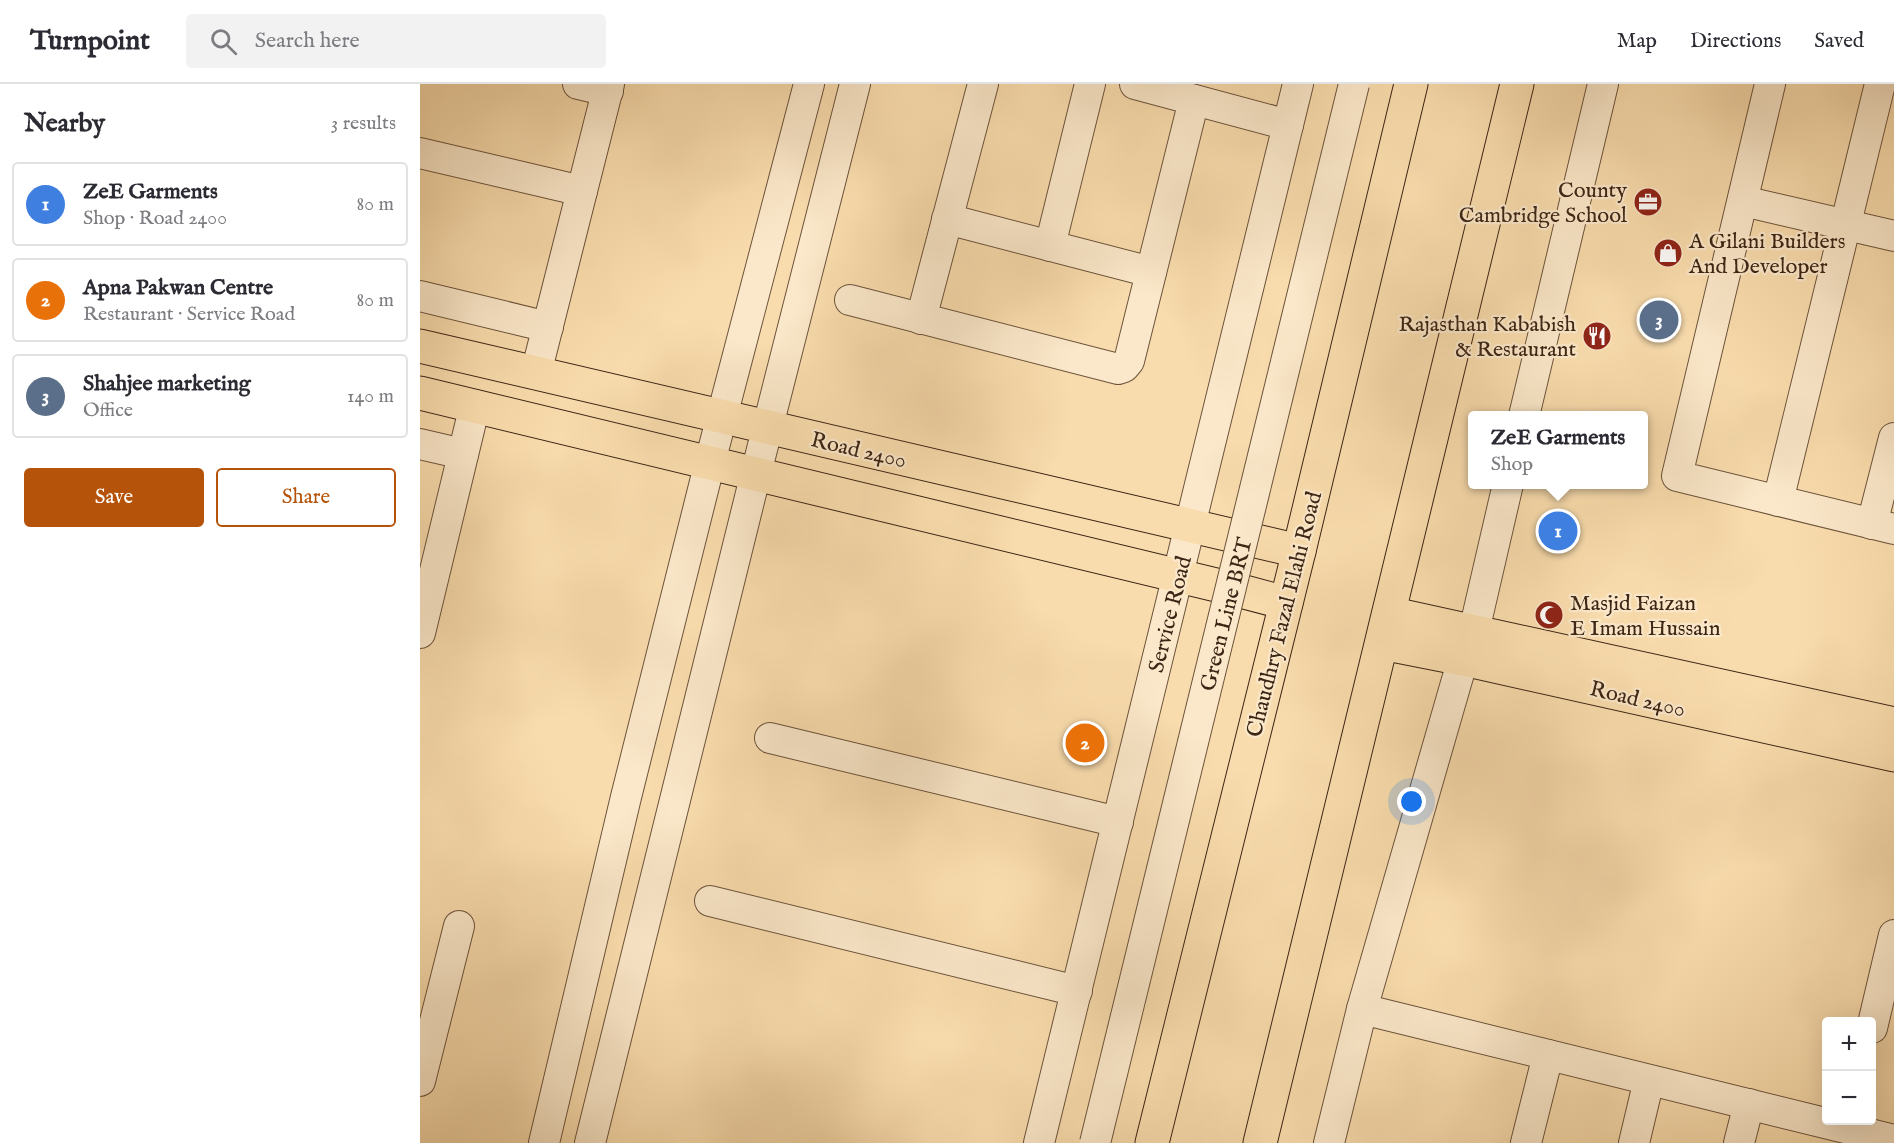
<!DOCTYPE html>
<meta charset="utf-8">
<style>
:root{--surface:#fff;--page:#f2f2f3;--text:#2b2b33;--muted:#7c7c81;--line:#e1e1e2;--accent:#b45309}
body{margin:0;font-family:"IM FELL English",serif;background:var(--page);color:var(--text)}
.controls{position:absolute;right:18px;bottom:18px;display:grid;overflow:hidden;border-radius:6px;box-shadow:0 6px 24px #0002}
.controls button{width:54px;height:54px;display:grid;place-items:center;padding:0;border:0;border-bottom:2px solid var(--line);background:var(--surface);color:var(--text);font:30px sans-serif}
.you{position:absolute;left:992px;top:718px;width:21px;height:21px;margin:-15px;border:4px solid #fff;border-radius:50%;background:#1a73e8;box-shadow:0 0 0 9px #1a73e833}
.badge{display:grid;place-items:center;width:39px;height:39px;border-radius:50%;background:var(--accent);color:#fff;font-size:20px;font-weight:700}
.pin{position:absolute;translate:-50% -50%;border:3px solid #fff;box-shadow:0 2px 6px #0006}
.popup{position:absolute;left:1048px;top:327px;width:180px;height:78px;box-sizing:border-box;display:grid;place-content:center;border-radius:6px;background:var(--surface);filter:drop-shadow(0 2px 4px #0005);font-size:20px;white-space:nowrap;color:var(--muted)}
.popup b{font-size:22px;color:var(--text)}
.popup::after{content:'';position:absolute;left:50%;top:100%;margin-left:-12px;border:12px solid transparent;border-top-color:var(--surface)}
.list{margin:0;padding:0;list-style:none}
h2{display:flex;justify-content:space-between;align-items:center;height:78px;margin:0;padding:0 24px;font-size:26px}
h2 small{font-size:20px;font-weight:400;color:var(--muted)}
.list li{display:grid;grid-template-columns:39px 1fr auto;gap:18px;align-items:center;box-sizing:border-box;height:84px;margin:0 12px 12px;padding:0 12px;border:2px solid var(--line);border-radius:6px}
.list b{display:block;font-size:22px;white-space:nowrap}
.list p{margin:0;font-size:20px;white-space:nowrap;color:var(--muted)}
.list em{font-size:20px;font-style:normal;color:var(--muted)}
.actions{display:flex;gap:12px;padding:18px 24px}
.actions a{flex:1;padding:14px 0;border:2px solid var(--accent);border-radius:6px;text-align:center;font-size:21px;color:var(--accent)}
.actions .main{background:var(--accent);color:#fff}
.icon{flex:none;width:33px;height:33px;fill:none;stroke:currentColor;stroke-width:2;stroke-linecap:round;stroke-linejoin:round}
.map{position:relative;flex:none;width:1474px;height:1059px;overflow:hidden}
header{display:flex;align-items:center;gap:36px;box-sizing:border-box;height:84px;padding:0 30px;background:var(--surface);border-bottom:2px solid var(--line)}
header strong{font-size:28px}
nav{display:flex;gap:33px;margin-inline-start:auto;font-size:21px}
.search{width:420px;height:54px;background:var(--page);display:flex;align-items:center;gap:15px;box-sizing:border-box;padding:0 21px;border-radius:6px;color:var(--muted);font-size:22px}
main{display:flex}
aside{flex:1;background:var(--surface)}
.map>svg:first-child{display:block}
</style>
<header>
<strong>Turnpoint</strong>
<div class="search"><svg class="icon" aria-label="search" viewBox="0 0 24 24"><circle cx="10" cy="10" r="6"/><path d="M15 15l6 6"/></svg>Search here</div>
<nav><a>Map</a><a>Directions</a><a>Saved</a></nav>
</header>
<main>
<aside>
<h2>Nearby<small>3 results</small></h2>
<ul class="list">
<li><span class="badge" style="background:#3f7fe0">1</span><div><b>ZeE Garments</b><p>Shop · Road 2400</p></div><em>80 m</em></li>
<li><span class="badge" style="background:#e8710a">2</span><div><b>Apna Pakwan Centre</b><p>Restaurant · Service Road</p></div><em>80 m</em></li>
<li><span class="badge" style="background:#5c6f8a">3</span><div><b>Shahjee marketing</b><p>Office</p></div><em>140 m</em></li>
</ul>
<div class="actions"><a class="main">Save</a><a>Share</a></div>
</aside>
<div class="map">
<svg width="1474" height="1059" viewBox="0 0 1474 1059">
<rect width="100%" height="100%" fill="#f9dcad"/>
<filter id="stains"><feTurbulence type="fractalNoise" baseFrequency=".00333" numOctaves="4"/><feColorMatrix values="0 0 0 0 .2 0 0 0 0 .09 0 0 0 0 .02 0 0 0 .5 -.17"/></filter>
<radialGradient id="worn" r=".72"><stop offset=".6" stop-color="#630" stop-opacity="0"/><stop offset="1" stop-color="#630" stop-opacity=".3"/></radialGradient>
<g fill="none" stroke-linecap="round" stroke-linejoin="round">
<g stroke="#6c533b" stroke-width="32">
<g id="minor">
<path d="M158,0L188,7"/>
<path d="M715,0L868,41"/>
<path d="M1350,0L1257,392L1474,445"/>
<path d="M0,69L162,107"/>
<path d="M1323,117L1474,152"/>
<path d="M527,135L731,188"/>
<path d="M630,162L670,0"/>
<path d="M0,212L128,243"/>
<path d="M430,216L698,285L704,283L709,277L774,16"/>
<path d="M501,235L563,0"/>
<path d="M116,289L189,0"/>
<path d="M1104,332L1183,0"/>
<path d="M0,360L43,370"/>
<path d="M1358,417L1460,0"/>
<path d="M1452,440L1474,354"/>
<path d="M0,549L55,321"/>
<path d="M350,654L698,738"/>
<path d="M290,817L657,907"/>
<path d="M942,925L1474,1056"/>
<path d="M1452,944L1474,851"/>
<path d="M0,997L39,842"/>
<path d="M124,1059L206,713L290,378L389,0"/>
<path d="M170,1059L336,389L435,0"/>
<path d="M619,1059L878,0"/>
<path d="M909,1059L942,925L1043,575L1054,547L1088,400"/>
<path d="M1106,1059L1128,971"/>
<path d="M1214,1059L1229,996"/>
<path d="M1319,1059L1329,1020"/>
</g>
</g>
<g stroke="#3d2515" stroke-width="35">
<g id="major">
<path d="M0,262L879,467"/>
<path d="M0,309L817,506L866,519"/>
<path d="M969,529L1474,640"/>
<path d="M962,559L1043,575L1474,671"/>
<path d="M732,1059L879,467L991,0"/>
<path d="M840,1059L1097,0"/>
</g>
</g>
<use href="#minor" stroke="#fbe8ca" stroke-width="30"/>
<use href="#major" stroke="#f9dcad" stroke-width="33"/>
<g stroke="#6c533b" stroke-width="32" stroke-linecap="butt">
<path id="minor-bridge" d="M675,1059L934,0"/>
</g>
<use href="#minor-bridge" stroke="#fbe8ca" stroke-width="30"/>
</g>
<defs>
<g id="office-disc" transform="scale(1.5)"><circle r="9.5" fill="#8f2418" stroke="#fbe8ca"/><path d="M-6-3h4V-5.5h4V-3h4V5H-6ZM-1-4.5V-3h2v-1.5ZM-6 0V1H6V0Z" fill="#fff"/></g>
<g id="shop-disc" transform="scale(1.5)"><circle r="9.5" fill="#8f2418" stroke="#fbe8ca"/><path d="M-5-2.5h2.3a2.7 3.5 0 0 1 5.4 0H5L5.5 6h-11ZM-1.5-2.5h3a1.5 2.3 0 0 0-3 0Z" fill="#fff"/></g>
<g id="restaurant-disc" transform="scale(1.5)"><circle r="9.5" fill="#8f2418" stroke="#fbe8ca"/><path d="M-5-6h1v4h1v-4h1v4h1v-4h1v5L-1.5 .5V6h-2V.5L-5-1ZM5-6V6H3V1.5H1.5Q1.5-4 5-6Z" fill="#fff"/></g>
<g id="mosque-disc" transform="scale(1.5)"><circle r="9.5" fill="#8f2418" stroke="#fbe8ca"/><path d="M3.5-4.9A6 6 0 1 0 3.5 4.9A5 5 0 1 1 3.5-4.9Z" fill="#fff"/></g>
</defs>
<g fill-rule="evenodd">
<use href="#office-disc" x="1228" y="118"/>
<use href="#shop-disc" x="1248" y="169"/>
<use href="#restaurant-disc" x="1177" y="252"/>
<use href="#mosque-disc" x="1129" y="531"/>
</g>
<g text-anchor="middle" stroke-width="4.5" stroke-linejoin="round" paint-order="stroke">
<g font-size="22" fill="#3d2515" stroke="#fbe8ca" text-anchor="end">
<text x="1207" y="113">County<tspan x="1207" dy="25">Cambridge School</tspan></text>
<text x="1269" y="164" text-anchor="start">A Gilani Builders<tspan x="1269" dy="25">And Developer</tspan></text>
<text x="1156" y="247">Rajasthan Kababish<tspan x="1156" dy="25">&amp; Restaurant</tspan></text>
<text x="1150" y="526" text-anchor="start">Masjid Faizan<tspan x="1150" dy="25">E Imam Hussain</tspan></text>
</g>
<g font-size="22" fill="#3d2515" stroke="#fbe8ca">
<text transform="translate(439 365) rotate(13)" y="8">Road 2400</text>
<text transform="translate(749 530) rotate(-76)" y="8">Service Road</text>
<text transform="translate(805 530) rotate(-76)" y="8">Green Line BRT</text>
<text transform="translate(863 530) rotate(-76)" y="8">Chaudhry Fazal Elahi Road</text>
<text transform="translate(1218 614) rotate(13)" y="8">Road 2400</text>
</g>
</g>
<rect width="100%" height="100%" filter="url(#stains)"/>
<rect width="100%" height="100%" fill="url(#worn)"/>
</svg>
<div class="controls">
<button>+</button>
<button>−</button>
</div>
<div class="you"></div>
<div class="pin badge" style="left:1138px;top:447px;background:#3f7fe0">1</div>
<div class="popup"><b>ZeE Garments</b>Shop</div>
<div class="pin badge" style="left:665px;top:659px;background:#e8710a">2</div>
<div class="pin badge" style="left:1239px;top:236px;background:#5c6f8a">3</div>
</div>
</main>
